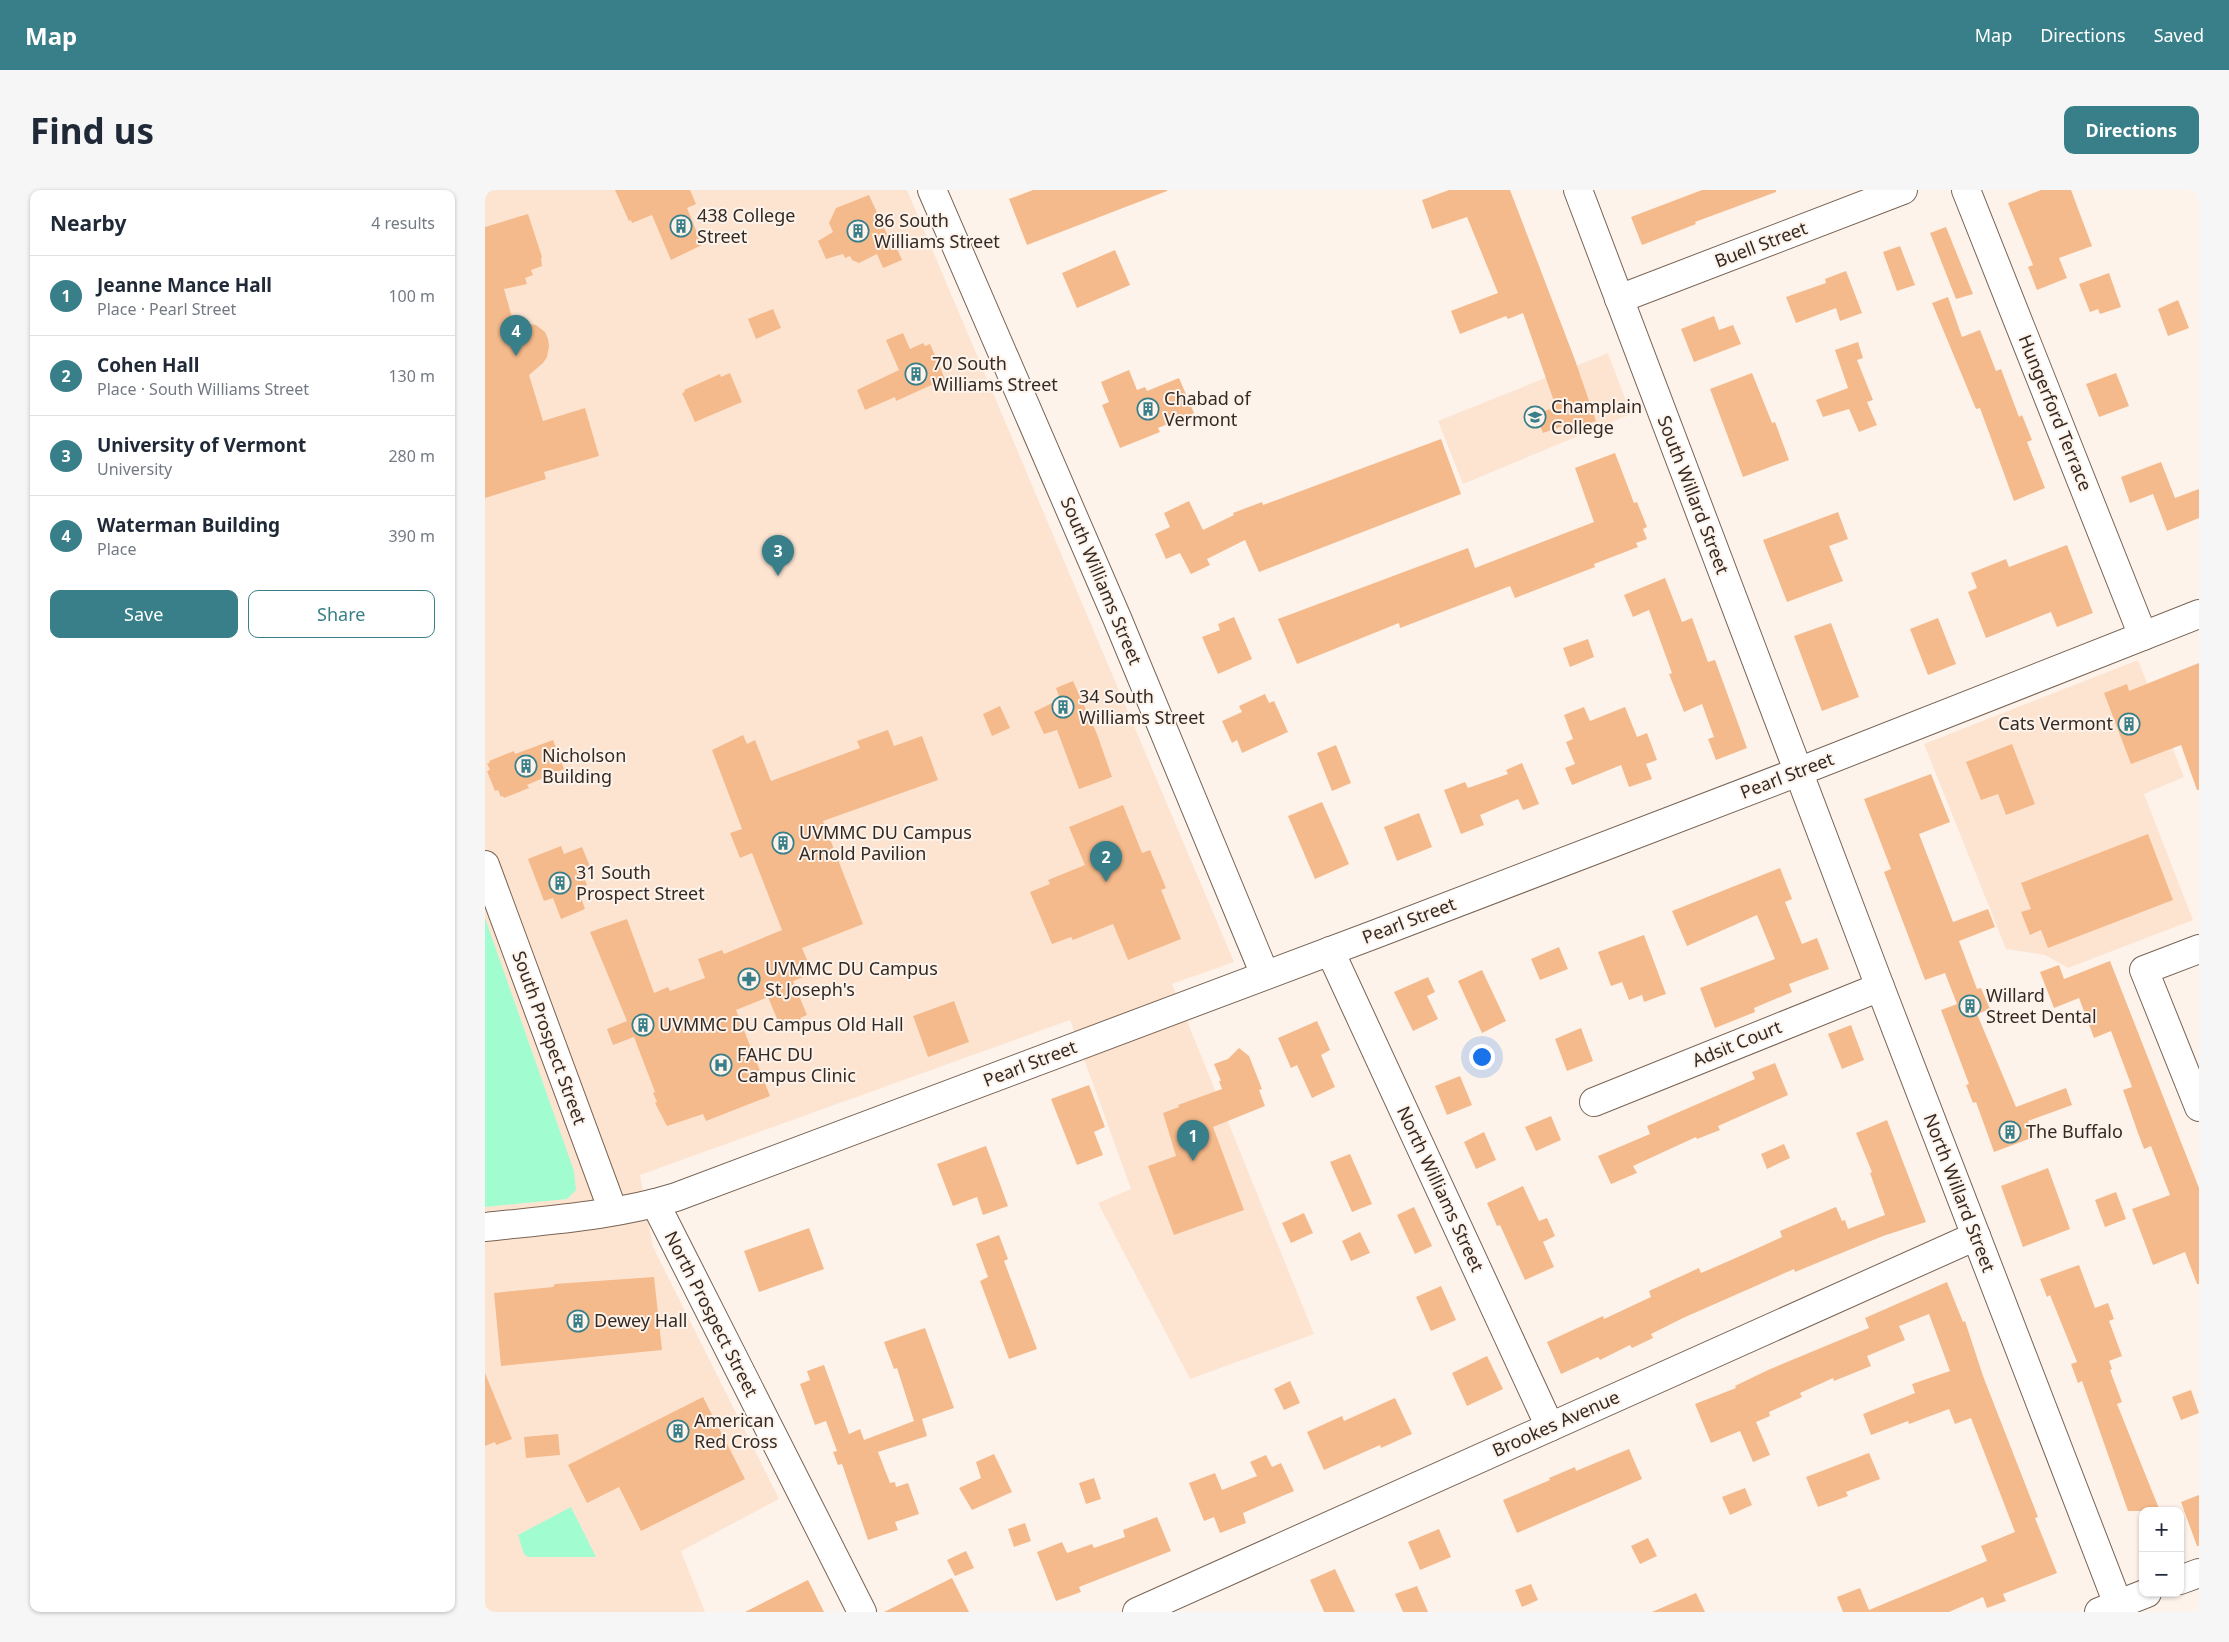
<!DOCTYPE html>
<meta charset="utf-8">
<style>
:root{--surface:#fff;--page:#f6f6f7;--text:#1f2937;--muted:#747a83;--line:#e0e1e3;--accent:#387f89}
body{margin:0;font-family:"Noto Sans",sans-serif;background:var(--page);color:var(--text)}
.controls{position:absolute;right:15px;bottom:15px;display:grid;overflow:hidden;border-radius:10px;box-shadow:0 1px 4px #0004}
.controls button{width:45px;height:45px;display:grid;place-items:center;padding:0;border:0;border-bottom:1px solid var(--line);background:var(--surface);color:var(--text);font:25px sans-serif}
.you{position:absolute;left:996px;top:866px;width:18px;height:18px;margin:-12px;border:4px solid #fff;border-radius:50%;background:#1a73e8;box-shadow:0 0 0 8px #1a73e833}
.badge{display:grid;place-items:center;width:32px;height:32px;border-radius:50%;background:var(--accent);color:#fff;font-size:16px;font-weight:700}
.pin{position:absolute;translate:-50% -41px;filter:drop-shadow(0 1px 2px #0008)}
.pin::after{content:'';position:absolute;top:26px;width:18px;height:15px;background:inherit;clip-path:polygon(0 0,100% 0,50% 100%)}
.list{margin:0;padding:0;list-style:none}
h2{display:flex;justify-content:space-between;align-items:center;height:65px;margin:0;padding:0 20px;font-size:21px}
h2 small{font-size:16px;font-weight:400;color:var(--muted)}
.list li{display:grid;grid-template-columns:32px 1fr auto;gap:15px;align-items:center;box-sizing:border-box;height:80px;padding:0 20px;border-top:1px solid var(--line)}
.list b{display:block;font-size:19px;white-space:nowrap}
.list p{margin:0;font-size:16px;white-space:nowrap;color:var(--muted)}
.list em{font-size:16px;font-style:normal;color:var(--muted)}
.actions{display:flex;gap:10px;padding:15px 20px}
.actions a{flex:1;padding:11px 0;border:1px solid var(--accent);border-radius:10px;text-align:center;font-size:18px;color:var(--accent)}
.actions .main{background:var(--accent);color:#fff}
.map{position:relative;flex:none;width:1714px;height:1422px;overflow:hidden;border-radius:10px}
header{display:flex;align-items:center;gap:30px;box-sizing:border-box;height:70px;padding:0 25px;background:var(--accent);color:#fff}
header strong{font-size:24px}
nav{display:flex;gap:28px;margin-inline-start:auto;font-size:18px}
.intro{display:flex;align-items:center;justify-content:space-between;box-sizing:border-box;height:120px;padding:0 30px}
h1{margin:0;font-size:35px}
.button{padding:12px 22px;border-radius:10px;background:var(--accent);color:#fff;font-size:18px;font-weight:700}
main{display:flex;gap:30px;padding:0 30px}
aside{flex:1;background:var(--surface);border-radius:10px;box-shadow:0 1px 4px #0004}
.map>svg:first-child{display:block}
</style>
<header>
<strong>Map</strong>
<nav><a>Map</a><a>Directions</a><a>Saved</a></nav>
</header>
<div class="intro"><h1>Find us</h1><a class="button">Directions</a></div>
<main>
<aside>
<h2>Nearby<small>4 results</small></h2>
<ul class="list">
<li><span class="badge">1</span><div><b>Jeanne Mance Hall</b><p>Place · Pearl Street</p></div><em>100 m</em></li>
<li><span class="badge">2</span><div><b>Cohen Hall</b><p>Place · South Williams Street</p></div><em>130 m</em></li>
<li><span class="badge">3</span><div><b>University of Vermont</b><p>University</p></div><em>280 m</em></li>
<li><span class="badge">4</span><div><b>Waterman Building</b><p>Place</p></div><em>390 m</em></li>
</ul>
<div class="actions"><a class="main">Save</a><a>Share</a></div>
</aside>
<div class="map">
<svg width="1714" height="1422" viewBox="0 0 1714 1422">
<rect width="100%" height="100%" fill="#fdf3eb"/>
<g fill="#fde4d1">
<path d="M0,0H422L749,772L687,794L829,1144L705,1189L613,1013L646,999L585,830L155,985L168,1057L294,1309L196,1361L220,1422H0Z"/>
<path d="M1123,163L1146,224L978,294L953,231Z"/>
<path d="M1653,470L1699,587L1659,604L1708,730L1583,778L1560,765L1521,759L1439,554Z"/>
</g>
<g fill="#a1fdcf">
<path d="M0,728L89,981L91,1000L82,1009L0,1017Z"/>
<path d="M86,1317L111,1367H43L39,1364L33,1345Z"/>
</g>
<g fill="#f5ba8b">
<path d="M130,0H205L211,14L202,18L217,55L186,70L167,25L147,33L146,30L144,31Z"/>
<path d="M548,0H682V1L542,55L524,9Z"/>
<path d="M964,0H1025L1090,170L1111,231L1081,242L1078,236L1058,243L1051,224L1071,217L1038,123L1023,129L1021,126L975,144L966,121L1013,103L982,27L947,39L937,10Z"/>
<path d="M1217,0H1291V2L1210,32L1211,34L1157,55L1146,27Z"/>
<path d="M1556,0H1586L1607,56L1574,68L1582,88L1552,100L1543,77L1548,75L1523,13Z"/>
<path d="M384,5L407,55L410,54L417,70L398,78L392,64L374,73L367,70L365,66L360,68L358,64L341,69L333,51L348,42L344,33L351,18Z"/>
<path d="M43,24L57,67L56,68L57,76L46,80L48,85L40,88L42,94L19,99L28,131L33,130L34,132L51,135L60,142L63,149L64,156L62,167L58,173L44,185L58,231L100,218L114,266L59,282L61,289L0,308V37Z"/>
<path d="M1461,37L1488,104L1471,109L1445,43Z"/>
<path d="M1415,56L1430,95L1412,101L1398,62Z"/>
<path d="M630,60L645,95L592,118L577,83Z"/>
<path d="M1361,81L1377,123L1355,131L1351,118L1311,133L1301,107L1341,93L1340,89Z"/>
<path d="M1624,83L1636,117L1615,124L1613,119L1605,122L1594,94Z"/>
<path d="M1463,107L1477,147L1495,140L1511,181L1516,179L1534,227L1537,225L1547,250L1542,252L1560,298L1529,311L1495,218L1491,219L1447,113Z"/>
<path d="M1693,110L1704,138L1683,146L1673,119Z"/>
<path d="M288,119L296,138L271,149L263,129Z"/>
<path d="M1229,126L1234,140L1248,135L1256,154L1209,172L1196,139Z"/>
<path d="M418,143L425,159L438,153L440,156L445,154L460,189L411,211L410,207L380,220L372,200L414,180L401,150Z"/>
<path d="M1373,152L1378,168L1372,170L1388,210L1382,212L1392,235L1374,242L1364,219L1338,227L1331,210L1363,198L1350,160Z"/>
<path d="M644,180L652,200L660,197L662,201L694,188L709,223L673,238L675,242L635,258L617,215L624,212L616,192Z"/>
<path d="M245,183L257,212L210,232L197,203L200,202L199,200L235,184L236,187Z"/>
<path d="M1267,183L1287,233L1290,232L1304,270L1258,287L1225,199Z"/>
<path d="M1631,183L1644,216L1614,227L1601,194Z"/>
<path d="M956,249L976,304L774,382L760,350L722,369L725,375L706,384L695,363L681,369L670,344L685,337L679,323L704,311L718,340L749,325L748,323L777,312L778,315Z"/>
<path d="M1130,263L1149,313L1152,312L1162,337L1158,339L1162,349L1151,353L1153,357L1109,374L1110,377L1030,408L1025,396L915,438L914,433L812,474L793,429L983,358L990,378L1109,332L1090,278Z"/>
<path d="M1676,272L1690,308L1714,299V328L1682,341L1668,304L1645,313L1636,287Z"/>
<path d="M1353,322L1363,349L1344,356L1358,391L1302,412L1278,350Z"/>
<path d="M1582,355L1608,423L1572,437L1566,422L1501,448L1483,402L1492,398L1486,383L1521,369L1524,377Z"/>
<path d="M1180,388L1197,432L1207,428L1223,472L1230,470L1262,558L1231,570L1223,549L1229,547L1217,514L1199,522L1184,484L1187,483L1164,420L1148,427L1139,405Z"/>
<path d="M749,427L767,469L733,484L717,447L735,440L733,434Z"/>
<path d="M1453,428L1471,474L1443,485L1425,439Z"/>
<path d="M1346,433L1374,507L1337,521L1309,446Z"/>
<path d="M1103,449L1109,467L1085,477L1078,458Z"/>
<path d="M1714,473V600H1712L1696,555L1646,574L1619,503L1642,494L1644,501Z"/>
<path d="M588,491L612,544L627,587L594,599L572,540L559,544L549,522L575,509L571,498Z"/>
<path d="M780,504L784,513L789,511L803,542L757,563L752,550L747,553L737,531L757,522L754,516Z"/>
<path d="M515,516L525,538L507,546L498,524Z"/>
<path d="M1099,517L1105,531L1140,517L1152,547L1162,543L1172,570L1161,574L1167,589L1144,597L1136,575L1087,595L1080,578L1090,574L1081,552L1088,549L1079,525Z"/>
<path d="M403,540L409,556L437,546L453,590L338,631L378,734L317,758L325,777L321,786L308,791L322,825L315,828L316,829L295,836L283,807L251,820L285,906L221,931L218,924L182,936L170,913L172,912L168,903L170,902L149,847L128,855L122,839L142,831L105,742L142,729L169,803L183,797L185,801L220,788L213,769L237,760L239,764L297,740L267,663L255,668L245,643L257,639L227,560L258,545L262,554L270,550L286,591L375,558L372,551Z"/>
<path d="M68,550L79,579L42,595L44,598L19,608L18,606L16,607L13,600L10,601L2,581L5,580L2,573H5L4,571L29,561L30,564Z"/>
<path d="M1527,554L1550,614L1521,625L1513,604L1496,610L1481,572Z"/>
<path d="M851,555L866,593L847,601L832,563Z"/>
<path d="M1037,573L1054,614L1038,620L1033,609L995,625L999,635L976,644L959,600L980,592L983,598L1023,584L1021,580Z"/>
<path d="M1446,584L1465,632L1434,644L1468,732L1503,719L1510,737L1474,751L1492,799L1496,798L1505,819L1492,824L1531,917L1581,898L1587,915L1543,931L1549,947L1509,962L1491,912L1488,913L1481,895L1484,894L1456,820L1472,814L1460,783L1440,790L1399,682L1406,679L1379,609Z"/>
<path d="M837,612L864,674L830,689L803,626Z"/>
<path d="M638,615L657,663L665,660L681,698L676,700L696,749L643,770L628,734L588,750L586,747L567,754L545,702L565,694L563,690L600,675L584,637Z"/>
<path d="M934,623L947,657L912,671L899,637Z"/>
<path d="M1663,644L1688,710L1563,758L1556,740L1545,745L1536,722L1546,719L1536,693Z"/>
<path d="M76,656L79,664L97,657L106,679L97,683L102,695L93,699L100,719L76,729L68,708L59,711L43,669Z"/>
<path d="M1295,678L1307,709L1300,712L1317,754L1332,748L1344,779L1304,794L1307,802L1269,818L1270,822L1230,838L1215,798L1290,769L1272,725L1202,756L1187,721Z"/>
<path d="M1159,745L1181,804L1159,812L1157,805L1144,810L1137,792L1126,796L1113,762Z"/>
<path d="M1074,757L1083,779L1055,790L1046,769Z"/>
<path d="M1625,771L1714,998V1094H1712L1700,1062L1668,1075L1647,1019L1685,1005L1666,956L1659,959L1653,943L1638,900L1647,897L1626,841L1609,848L1594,808L1569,818L1555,782L1574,775L1579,789Z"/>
<path d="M997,780L1021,831L997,843L973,791Z"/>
<path d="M943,787L950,802L942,806L953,829L928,841L909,802Z"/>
<path d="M469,811L484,852L443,867L428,826Z"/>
<path d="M832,831L845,860L836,865L850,897L827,908L812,875L806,878L793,848Z"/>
<path d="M1366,835L1379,870L1357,879L1343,844Z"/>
<path d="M1096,838L1108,871L1082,881L1070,849Z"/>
<path d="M754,858L764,866L777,899L774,900L780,916L728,937L759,1020L689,1045L663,976L691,966L678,923L694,917L693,915L737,899L734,891H736L729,874L743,869Z"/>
<path d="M1290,873L1303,905L1233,936L1235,940L1212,949L1211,947L1148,976L1152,983L1126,994L1113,966L1165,944L1162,936L1270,889L1267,882Z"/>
<path d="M975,886L987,915L962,925L950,896Z"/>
<path d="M604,895L620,937L609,942L618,965L592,975L566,909Z"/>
<path d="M1066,926L1076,950L1051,961L1040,937Z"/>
<path d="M1402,930L1441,1032L1398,1046L1310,1082L1309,1079L1198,1128L1166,1144L1168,1148L1147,1158L1145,1155L1115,1170L1113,1167L1076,1184L1062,1152L1118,1126L1119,1129L1166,1107L1164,1101L1214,1078L1216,1083L1253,1067L1297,1047L1295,1041L1351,1017L1357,1031L1360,1030L1363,1039L1400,1025L1385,983L1387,982L1371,943Z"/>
<path d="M999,942L1011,970L991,979L979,952Z"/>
<path d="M1299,954L1305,968L1282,979L1276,964Z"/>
<path d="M501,956L523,1016L498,1025L492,1007L468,1016L452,974Z"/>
<path d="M865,964L887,1014L867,1022L845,972Z"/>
<path d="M1563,978L1585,1039L1538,1057L1516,996Z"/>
<path d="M1038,996L1054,1031L1062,1028L1070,1046L1058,1052L1069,1077L1040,1090L1015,1035L1012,1036L1002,1013Z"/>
<path d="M1631,1002L1641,1029L1620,1037L1610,1010Z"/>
<path d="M929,1017L947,1056L930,1064L912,1025Z"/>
<path d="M819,1023L828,1043L806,1053L797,1033Z"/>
<path d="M324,1038L339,1079L274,1102L259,1061Z"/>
<path d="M875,1042L885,1063L866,1071L857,1051Z"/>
<path d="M514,1045L523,1069L519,1071L552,1159L524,1169L495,1091L503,1087L491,1054Z"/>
<path d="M1594,1075L1610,1118L1623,1113L1629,1129L1624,1131L1637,1166L1624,1171L1627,1179L1625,1180L1637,1212L1632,1214L1675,1321H1643L1597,1191L1593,1193L1586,1174L1592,1172L1565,1105L1562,1107L1555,1089Z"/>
<path d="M169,1087L177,1160L16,1176L9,1103L68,1097L70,1094Z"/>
<path d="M1462,1092L1478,1132L1480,1131L1498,1186L1553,1327L1550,1328L1572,1383L1518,1404L1521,1411L1502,1418L1498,1407L1464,1422H1358L1352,1407L1375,1398L1384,1420L1502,1371L1496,1356L1530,1342L1486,1228L1470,1234L1464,1219L1424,1234L1423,1231L1386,1245L1378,1224L1430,1203L1427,1194L1465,1181L1444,1124L1414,1136L1420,1150L1382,1166L1386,1176L1349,1191L1348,1188L1315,1203L1317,1207L1284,1222L1285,1226L1271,1232L1285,1265L1268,1272L1255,1241L1226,1253L1210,1214L1251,1198L1250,1196L1283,1180L1384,1138L1380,1128Z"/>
<path d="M956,1096L971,1130L946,1141L931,1107Z"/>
<path d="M440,1138L469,1218L437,1229L442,1246L393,1262L405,1293L410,1292L411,1297L423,1293L434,1324L410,1332L413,1340L383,1350L357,1274L353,1275L348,1262L352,1261L341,1231L330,1235L315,1194L325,1190L322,1181L339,1175L364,1244L375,1239L379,1250L429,1231L412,1178L409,1179L399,1152Z"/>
<path d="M1002,1166L1018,1199L982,1216L967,1183Z"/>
<path d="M0,1183L27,1249L11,1255L10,1252L0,1256Z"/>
<path d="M805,1191L815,1213L799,1220L789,1199Z"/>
<path d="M1706,1200L1714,1223L1696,1230L1687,1207Z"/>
<path d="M218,1207L260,1289L156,1341L134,1297L102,1313L83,1275Z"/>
<path d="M910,1208L927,1244L896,1258L895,1255L839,1280L822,1242L857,1226L859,1231Z"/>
<path d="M73,1244L75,1265L41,1268L39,1247Z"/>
<path d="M1144,1259L1157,1289L1032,1343L1018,1310L1065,1290L1064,1288L1090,1277L1091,1281Z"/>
<path d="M1384,1263L1395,1289L1361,1302L1363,1306L1333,1317L1321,1287Z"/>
<path d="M509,1264L527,1302L487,1320L474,1298L496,1288L491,1272Z"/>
<path d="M781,1265L787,1277L796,1273L809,1301L758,1323L761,1333L735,1343L729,1327L719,1331L704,1293L730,1283L737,1300L772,1286L765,1272Z"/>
<path d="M609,1288L616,1309L601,1314L594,1293Z"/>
<path d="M1260,1298L1267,1315L1245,1325L1237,1307Z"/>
<path d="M1714,1305V1356H1712L1696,1312Z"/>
<path d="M672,1327L686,1361L594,1397L596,1402L571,1411L552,1362L577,1352L582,1363L607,1354L609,1358L640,1347L638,1340Z"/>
<path d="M540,1333L546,1351L529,1357L523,1339Z"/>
<path d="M954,1339L966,1367L935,1380L923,1352Z"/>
<path d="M1163,1348L1172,1366L1155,1374L1146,1356Z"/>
<path d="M481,1361L489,1378L470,1386L462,1370Z"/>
<path d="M850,1379L870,1422H839L825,1390Z"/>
<path d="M467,1388L484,1422H399Z"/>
<path d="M323,1390L339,1422H260Z"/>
<path d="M1046,1394L1053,1410L1037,1417L1030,1400Z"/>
<path d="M932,1396L943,1422H918L910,1404Z"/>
<path d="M1211,1403L1220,1422H1167Z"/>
</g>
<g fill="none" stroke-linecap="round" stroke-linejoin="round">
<g stroke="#796454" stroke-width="30">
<g id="minor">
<path d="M447,0L632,428L780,785"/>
<path d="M1481,0L1658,446"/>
<path d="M1134,109L1418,0"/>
<path d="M0,675L128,1021"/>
<path d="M1714,759L1659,780L1714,917"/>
<path d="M845,761L1065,1237"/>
<path d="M1109,912L1395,797"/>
<path d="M170,1013L377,1422"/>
<path d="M1695,1390L1714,1383"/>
<path d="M652,1422L1491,1046"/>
<path d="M1614,1422L1662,1403"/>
</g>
</g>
<g stroke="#796454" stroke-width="30">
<g id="major">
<path d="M1093,0L1395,797L1636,1422"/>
<path d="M0,1037C64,1030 130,1026 191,1007L888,745L1313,582L1714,424"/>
</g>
</g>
<use href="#minor" stroke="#fff" stroke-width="28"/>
<use href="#major" stroke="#fff" stroke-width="28"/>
</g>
<defs>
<g id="building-ring" transform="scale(1.125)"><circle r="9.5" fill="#fdf3eb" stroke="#387f89" stroke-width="1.5"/><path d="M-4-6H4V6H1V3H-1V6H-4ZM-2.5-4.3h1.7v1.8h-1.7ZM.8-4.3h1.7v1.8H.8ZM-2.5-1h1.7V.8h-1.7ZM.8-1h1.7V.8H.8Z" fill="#387f89"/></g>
<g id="university-ring" transform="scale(1.125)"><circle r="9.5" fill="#fdf3eb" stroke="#387f89" stroke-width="1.5"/><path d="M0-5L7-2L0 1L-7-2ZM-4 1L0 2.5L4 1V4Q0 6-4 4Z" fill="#387f89"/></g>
<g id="pharmacy-ring" transform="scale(1.125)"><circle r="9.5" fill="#fdf3eb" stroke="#387f89" stroke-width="1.5"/><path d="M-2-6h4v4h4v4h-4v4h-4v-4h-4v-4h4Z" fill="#387f89"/></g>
<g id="hospital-ring" transform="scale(1.125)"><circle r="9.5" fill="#fdf3eb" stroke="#387f89" stroke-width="1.5"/><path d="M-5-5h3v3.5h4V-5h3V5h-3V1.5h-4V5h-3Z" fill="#387f89"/></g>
</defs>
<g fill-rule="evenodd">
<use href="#building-ring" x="196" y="36"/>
<use href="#building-ring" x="373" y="41"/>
<use href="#building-ring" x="431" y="184"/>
<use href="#building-ring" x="663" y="219"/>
<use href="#university-ring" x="1050" y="227"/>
<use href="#building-ring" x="578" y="517"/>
<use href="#building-ring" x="1644" y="534"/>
<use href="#building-ring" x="41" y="576"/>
<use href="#building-ring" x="298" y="653"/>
<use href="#building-ring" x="75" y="693"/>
<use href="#pharmacy-ring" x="264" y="789"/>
<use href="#building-ring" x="1485" y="816"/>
<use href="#building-ring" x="158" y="835"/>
<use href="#hospital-ring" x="236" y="875"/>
<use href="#building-ring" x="1525" y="942"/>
<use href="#building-ring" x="93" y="1131"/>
<use href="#building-ring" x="193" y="1241"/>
</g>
<g text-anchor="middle" stroke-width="4" stroke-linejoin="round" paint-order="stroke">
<g font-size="18" fill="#342a23" stroke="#fdf3eb" text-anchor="start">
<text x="212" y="32">438 College<tspan x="212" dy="21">Street</tspan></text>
<text x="389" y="37">86 South<tspan x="389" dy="21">Williams Street</tspan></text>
<text x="447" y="180">70 South<tspan x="447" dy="21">Williams Street</tspan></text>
<text x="679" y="215">Chabad of<tspan x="679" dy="21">Vermont</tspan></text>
<text x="1066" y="223">Champlain<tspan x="1066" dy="21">College</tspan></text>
<text x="594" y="513">34 South<tspan x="594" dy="21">Williams Street</tspan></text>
<text x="1628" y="540" text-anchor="end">Cats Vermont</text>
<text x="57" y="572">Nicholson<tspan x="57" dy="21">Building</tspan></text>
<text x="314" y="649">UVMMC DU Campus<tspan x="314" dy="21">Arnold Pavilion</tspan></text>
<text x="91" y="689">31 South<tspan x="91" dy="21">Prospect Street</tspan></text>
<text x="280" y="785">UVMMC DU Campus<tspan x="280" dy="21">St Joseph's</tspan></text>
<text x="1501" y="812">Willard<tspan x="1501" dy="21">Street Dental</tspan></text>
<text x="174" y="841">UVMMC DU Campus Old Hall</text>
<text x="252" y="871">FAHC DU<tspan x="252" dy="21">Campus Clinic</tspan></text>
<text x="1541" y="948">The Buffalo</text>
<text x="109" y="1137">Dewey Hall</text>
<text x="209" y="1237">American<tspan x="209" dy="21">Red Cross</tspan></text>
</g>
<g font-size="18" fill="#342a23" stroke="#fdf3eb">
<text transform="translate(1276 55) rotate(-21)" y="6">Buell Street</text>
<text transform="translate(1570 223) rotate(68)" y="6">Hungerford Terrace</text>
<text transform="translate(1208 305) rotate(69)" y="6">South Willard Street</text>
<text transform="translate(616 391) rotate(67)" y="6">South Williams Street</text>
<text transform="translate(1302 586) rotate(-21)" y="6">Pearl Street</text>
<text transform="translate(924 731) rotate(-21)" y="6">Pearl Street</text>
<text transform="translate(64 848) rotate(70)" y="6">South Prospect Street</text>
<text transform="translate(1252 854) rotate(-22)" y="6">Adsit Court</text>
<text transform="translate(545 874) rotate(-21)" y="6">Pearl Street</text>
<text transform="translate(955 999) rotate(65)" y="6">North Williams Street</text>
<text transform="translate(1474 1003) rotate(69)" y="6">North Willard Street</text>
<text transform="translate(226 1124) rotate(63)" y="6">North Prospect Street</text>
<text transform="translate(1071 1234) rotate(-24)" y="6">Brookes Avenue</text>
</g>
</g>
</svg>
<div class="controls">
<button>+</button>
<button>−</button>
</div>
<div class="you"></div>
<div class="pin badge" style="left:708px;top:971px">1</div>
<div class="pin badge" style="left:621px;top:692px">2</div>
<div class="pin badge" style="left:293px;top:386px">3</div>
<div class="pin badge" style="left:31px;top:166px">4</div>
</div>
</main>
